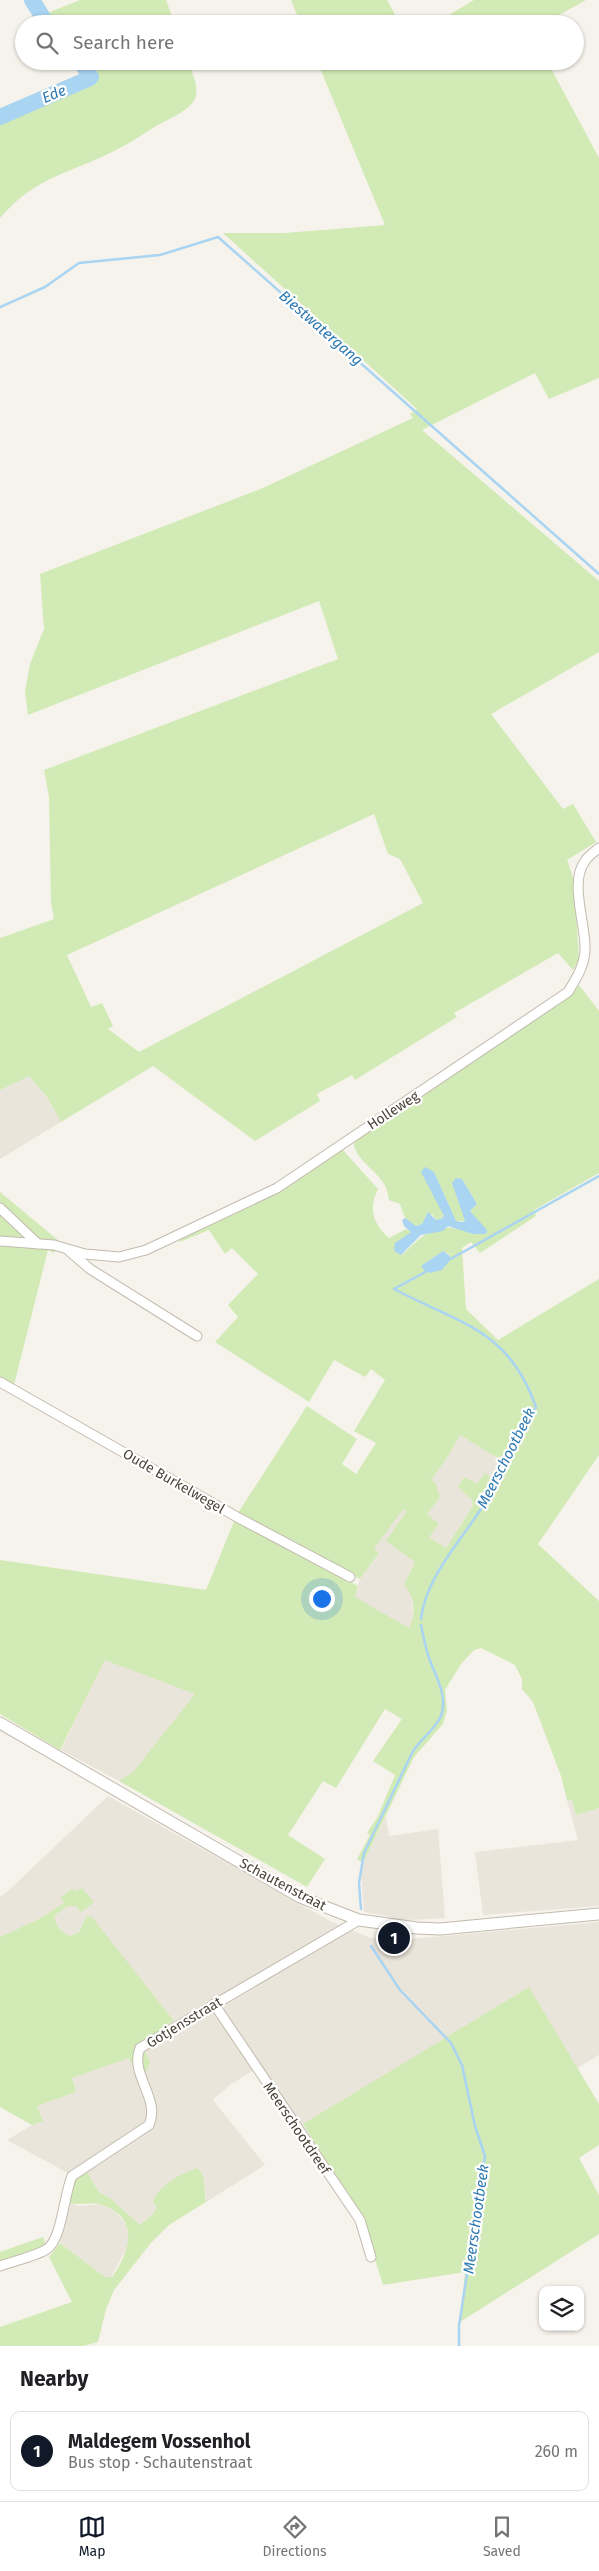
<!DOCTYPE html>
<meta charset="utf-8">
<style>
:root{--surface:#fff;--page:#f2f2f2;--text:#202124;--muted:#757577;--line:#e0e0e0;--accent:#111827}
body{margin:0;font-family:"Fira Sans",sans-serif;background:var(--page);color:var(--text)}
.controls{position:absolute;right:15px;bottom:15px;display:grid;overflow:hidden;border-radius:10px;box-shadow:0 1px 4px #0004}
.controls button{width:45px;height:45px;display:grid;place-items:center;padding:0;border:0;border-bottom:1px solid var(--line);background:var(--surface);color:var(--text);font:25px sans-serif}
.you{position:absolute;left:321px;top:1598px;width:18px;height:18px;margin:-12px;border:4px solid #fff;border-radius:50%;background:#1a73e8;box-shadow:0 0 0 8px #1a73e833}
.badge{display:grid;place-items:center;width:32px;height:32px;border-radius:50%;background:var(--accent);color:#fff;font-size:16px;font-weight:700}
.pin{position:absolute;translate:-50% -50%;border:2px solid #fff;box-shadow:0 1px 5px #0006}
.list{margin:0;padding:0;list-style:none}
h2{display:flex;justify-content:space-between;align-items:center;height:65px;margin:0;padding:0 20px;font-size:21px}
h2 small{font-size:16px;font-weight:400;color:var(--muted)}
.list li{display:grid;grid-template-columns:32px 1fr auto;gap:15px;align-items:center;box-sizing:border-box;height:80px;margin:0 10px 10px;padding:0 10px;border:1px solid var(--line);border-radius:10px}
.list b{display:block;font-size:19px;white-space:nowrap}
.list p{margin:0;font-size:16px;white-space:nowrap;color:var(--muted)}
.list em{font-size:16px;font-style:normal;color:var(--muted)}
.icon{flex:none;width:28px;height:28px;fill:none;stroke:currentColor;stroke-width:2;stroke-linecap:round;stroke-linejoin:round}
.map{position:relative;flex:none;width:599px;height:2346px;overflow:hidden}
.search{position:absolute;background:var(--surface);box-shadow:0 1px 4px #0004;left:15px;right:15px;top:15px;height:55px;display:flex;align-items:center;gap:12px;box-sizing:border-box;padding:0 18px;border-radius:28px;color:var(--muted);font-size:19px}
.sheet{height:155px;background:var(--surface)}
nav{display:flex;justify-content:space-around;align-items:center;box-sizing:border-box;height:70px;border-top:1px solid var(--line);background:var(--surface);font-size:14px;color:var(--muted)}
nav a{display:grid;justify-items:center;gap:2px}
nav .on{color:var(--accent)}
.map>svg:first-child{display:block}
</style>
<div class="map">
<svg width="599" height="2346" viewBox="0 0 599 2346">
<rect width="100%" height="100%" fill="#f6f3ec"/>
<g fill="#eae5da">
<path d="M29,1075L47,1097L61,1122L0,1159V1090Z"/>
<path d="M460,1435L501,1460L492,1478L477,1484L458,1486L472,1500L473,1506L446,1548L429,1537L427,1514L440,1497L431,1480L449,1455Z"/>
<path d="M384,1496L407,1512L415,1562L404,1585L410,1591L412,1602L413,1620L409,1629L354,1597L360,1579L379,1553L355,1536Z"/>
<path d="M105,1659L196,1694L134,1771L119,1781L61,1750Z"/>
<path d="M108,1796L330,1921L368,1937L389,1941L599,1922V2055L577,2068L529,1987L295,2130L254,2070L230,2085L213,2100L265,2165L206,2202L205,2189L157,2208L152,2215L140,2225L110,2198L99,2192L86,2171L77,2178L7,2140L32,2125L42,2121L37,2106L76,2092L71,2078L129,2058L150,2062L145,2051L168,2024L173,2021L82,1924L79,1932L70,1936L62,1933L55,1921V1915L68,1906H76L81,1912L77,1891L72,1890L61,1897L65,1903L39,1919L0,1937V1897L8,1891Z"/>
<path d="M567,1800H572L576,1815L599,1808V1906L483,1915L475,1852L578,1840Z"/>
<path d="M386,1816L389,1836L438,1829L445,1918L407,1920L364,1912L361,1873L363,1863Z"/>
<path d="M68,2202L80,2206L101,2204L114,2211L127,2225L130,2242L111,2277H105L60,2243Z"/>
</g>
<g fill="#d2eab5" fill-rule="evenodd">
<path d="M80,0H166L175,24H54L45,14Z"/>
<path d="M291,0H387L400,24H301Z"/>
<path d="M474,0H586L543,24H434Z"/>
<path d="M87,61H188C192,73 201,90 194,101C186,112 167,120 156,126C143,134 130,143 116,150C70,174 37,175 0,218V123L96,82L97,75Z"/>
<path d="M317,61H547L599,158V378L549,399L535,373L422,430L599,581V652L491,714L563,809L573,804L596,842L567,860L574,880L579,959L573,970L558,953L454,1013L457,1017L355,1080L352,1075L317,1094L320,1101L255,1141L153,1066L61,1122L47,1097L29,1076L0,1090V938L54,919L51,903L49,797L44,770L338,659L319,601L28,715L25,692L30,664L44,629L40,574L263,488L413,418L410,414L417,409L223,233H285L385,225ZM374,814L388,854L400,859L423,903L139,1052L108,1029L113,1026L102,1003L91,1007L67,955Z"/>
<path d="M579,985L599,1011V1173L534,1210L536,1216L480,1253L471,1242L462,1248L466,1309L498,1340L599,1279V1455L538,1544L599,1601V1808L576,1815L572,1800H567L561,1776L533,1702L522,1689V1679L515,1665L481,1648L474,1650L461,1664L445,1690L447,1710L443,1724L414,1757L363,1863L357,1859L370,1835L367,1833L378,1816L395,1775L373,1761L402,1719L385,1709L336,1788L323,1781L288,1835L325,1859L307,1887L119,1781L134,1771L195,1694L105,1660L60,1750L0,1714V1560L206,1590L235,1519L358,1586L355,1597L409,1628C416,1616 415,1595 404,1585L415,1562L386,1541L406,1512L403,1509L374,1549L379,1553L360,1579L238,1513L307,1406L357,1439L342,1464L356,1474L376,1443L354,1431L385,1380L371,1369L365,1377L334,1360L309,1402L215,1342L238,1317L228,1305L258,1274L232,1248L225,1254L209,1230L180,1242L178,1238L264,1200L342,1149L378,1189C368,1209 373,1224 389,1238L406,1229L412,1232L395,1243L402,1255C427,1231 438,1219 473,1234V1215L470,1211L477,1204L462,1179L456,1196L462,1208L465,1221H456L434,1172L438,1203L444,1215L441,1219L436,1220L432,1214L422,1224L415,1226L405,1218L400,1204L389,1200C388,1195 387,1188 384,1184C377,1171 354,1158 354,1143L366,1132L503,1042L573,993ZM443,1251L450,1255V1260L442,1269L422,1266ZM460,1435L501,1460L492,1478L485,1473L477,1484L464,1477L458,1487L472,1500L473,1506L446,1548L429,1537L439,1524L427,1514L440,1497L435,1482L431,1480L449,1455Z"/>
<path d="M0,1192L59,1241L54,1253L48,1250L14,1385L0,1377Z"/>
<path d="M82,1888L94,1902L81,1912L76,1906H68L55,1915C54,1925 61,1932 70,1936L79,1932L86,1917L91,1916L174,2021L168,2024L172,2032L145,2051L150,2062L146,2072H136L129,2058L72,2078L76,2092L37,2106L43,2121L32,2125L0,2107V1937L39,1919L64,1903L61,1897L72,1889L77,1891Z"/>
<path d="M529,1987L599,2104V2145L579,2158L599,2195V2234L460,2322L465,2272L383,2285L366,2231L357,2210L303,2124Z"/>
<path d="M197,2168L203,2175L206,2202L169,2225L150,2244L114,2290L106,2309L98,2342L83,2346H0V2327L72,2302L49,2257L60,2243L105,2277H112C130,2251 141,2219 102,2205C90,2201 80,2207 68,2202L73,2181L86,2171L99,2192L110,2198L140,2225L152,2215L157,2208L153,2201C161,2184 180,2174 197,2168Z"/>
<path d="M43,2237L46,2245L0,2262V2252Z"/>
</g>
<g fill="#a9d4f2">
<path d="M425,1167L434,1172L456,1221L462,1222L465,1221L452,1183L456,1178L462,1179L477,1204L470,1211L487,1230L486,1234H473L448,1226L443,1231L421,1235L401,1255L394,1251L395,1243L411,1232L404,1226L402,1220L405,1218L416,1226L422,1224L428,1212L436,1220L441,1219L444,1216L421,1172Z"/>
<path d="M443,1251L450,1256V1260L442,1270L430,1273L424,1270L421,1266Z"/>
</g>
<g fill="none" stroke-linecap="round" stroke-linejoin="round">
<g stroke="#a9d4f2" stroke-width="2.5">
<path d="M0,307L45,287L79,263L160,255L218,237L599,574"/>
<path d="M447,1261L599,1176"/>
<path d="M421,1619C426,1575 464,1538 486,1501C496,1484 503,1466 511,1449C519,1434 529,1422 536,1407C509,1329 460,1324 394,1289L429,1270"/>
<path d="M361,1909L359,1883L364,1853L412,1753C419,1740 432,1733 440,1718C450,1697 434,1674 428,1655C425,1645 423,1635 421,1625"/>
<path d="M371,1946L400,1990L451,2043L462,2065L475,2126L485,2156L459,2326V2346"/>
</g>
<g stroke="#a9d4f2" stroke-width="16">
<path d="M32,0L47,24"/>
<path d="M0,117L88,79L91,77L80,61"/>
</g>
<g stroke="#c2bbae" stroke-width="11">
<g id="minor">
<path d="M0,1208L38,1244"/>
<path d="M0,1241L54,1245L85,1254L119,1257L146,1250L277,1188L568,992C576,979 585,965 585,949C586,925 569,882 585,861C588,856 594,852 599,848"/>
<path d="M68,1250L90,1269L197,1336"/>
<path d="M0,1382L237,1517L350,1577"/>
<path d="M214,2004L360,2220L371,2257"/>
<path d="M0,2266C13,2261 37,2256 47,2249C62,2239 64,2194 72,2176L149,2125C161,2099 129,2074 140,2048L359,1920"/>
</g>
</g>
<g stroke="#c2bbae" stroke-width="13">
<path id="tertiary" d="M0,1723L300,1897L359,1920L417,1928L440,1929L599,1914"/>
</g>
<use href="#minor" stroke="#fff" stroke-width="9"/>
<use href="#tertiary" stroke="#fff" stroke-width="11"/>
</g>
<g text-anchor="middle" stroke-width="4.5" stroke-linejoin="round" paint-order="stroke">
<g font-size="14" fill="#4b4439" stroke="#fff">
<text transform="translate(393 1110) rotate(-33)" y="5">Holleweg</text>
<text transform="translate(174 1481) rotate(30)" y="5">Oude Burkelwegel</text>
<text transform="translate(283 1884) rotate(28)" y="5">Schautenstraat</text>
<text transform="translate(184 2022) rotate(-31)" y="5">Gotjensstraat</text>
<text transform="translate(297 2128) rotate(56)" y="5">Meerschootdreef</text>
</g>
<g font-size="15" font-style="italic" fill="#2e7ab2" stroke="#fff">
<text transform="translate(54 94) rotate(-23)" y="5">Ede</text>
<text transform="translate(321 328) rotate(41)" y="5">Biestwatergang</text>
<text transform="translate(506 1458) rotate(-63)" y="5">Meerschootbeek</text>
<text transform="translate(476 2219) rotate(-82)" y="5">Meerschootbeek</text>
</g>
</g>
</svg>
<div class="controls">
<button><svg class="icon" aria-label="layers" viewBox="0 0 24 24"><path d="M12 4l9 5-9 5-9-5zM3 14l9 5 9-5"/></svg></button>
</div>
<div class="you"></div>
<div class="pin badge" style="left:394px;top:1938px">1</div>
<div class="search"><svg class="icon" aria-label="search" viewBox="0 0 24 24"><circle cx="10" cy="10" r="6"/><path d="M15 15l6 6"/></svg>Search here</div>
</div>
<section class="sheet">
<h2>Nearby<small></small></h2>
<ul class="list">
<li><span class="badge">1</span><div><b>Maldegem Vossenhol</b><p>Bus stop · Schautenstraat</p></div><em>260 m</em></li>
</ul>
</section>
<nav>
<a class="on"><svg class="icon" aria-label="map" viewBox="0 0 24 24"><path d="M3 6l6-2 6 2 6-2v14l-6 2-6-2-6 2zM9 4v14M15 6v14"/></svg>Map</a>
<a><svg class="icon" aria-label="directions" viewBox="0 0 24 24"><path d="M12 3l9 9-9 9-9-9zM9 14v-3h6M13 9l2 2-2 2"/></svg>Directions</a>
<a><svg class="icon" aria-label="saved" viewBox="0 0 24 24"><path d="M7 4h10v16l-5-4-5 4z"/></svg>Saved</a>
</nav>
